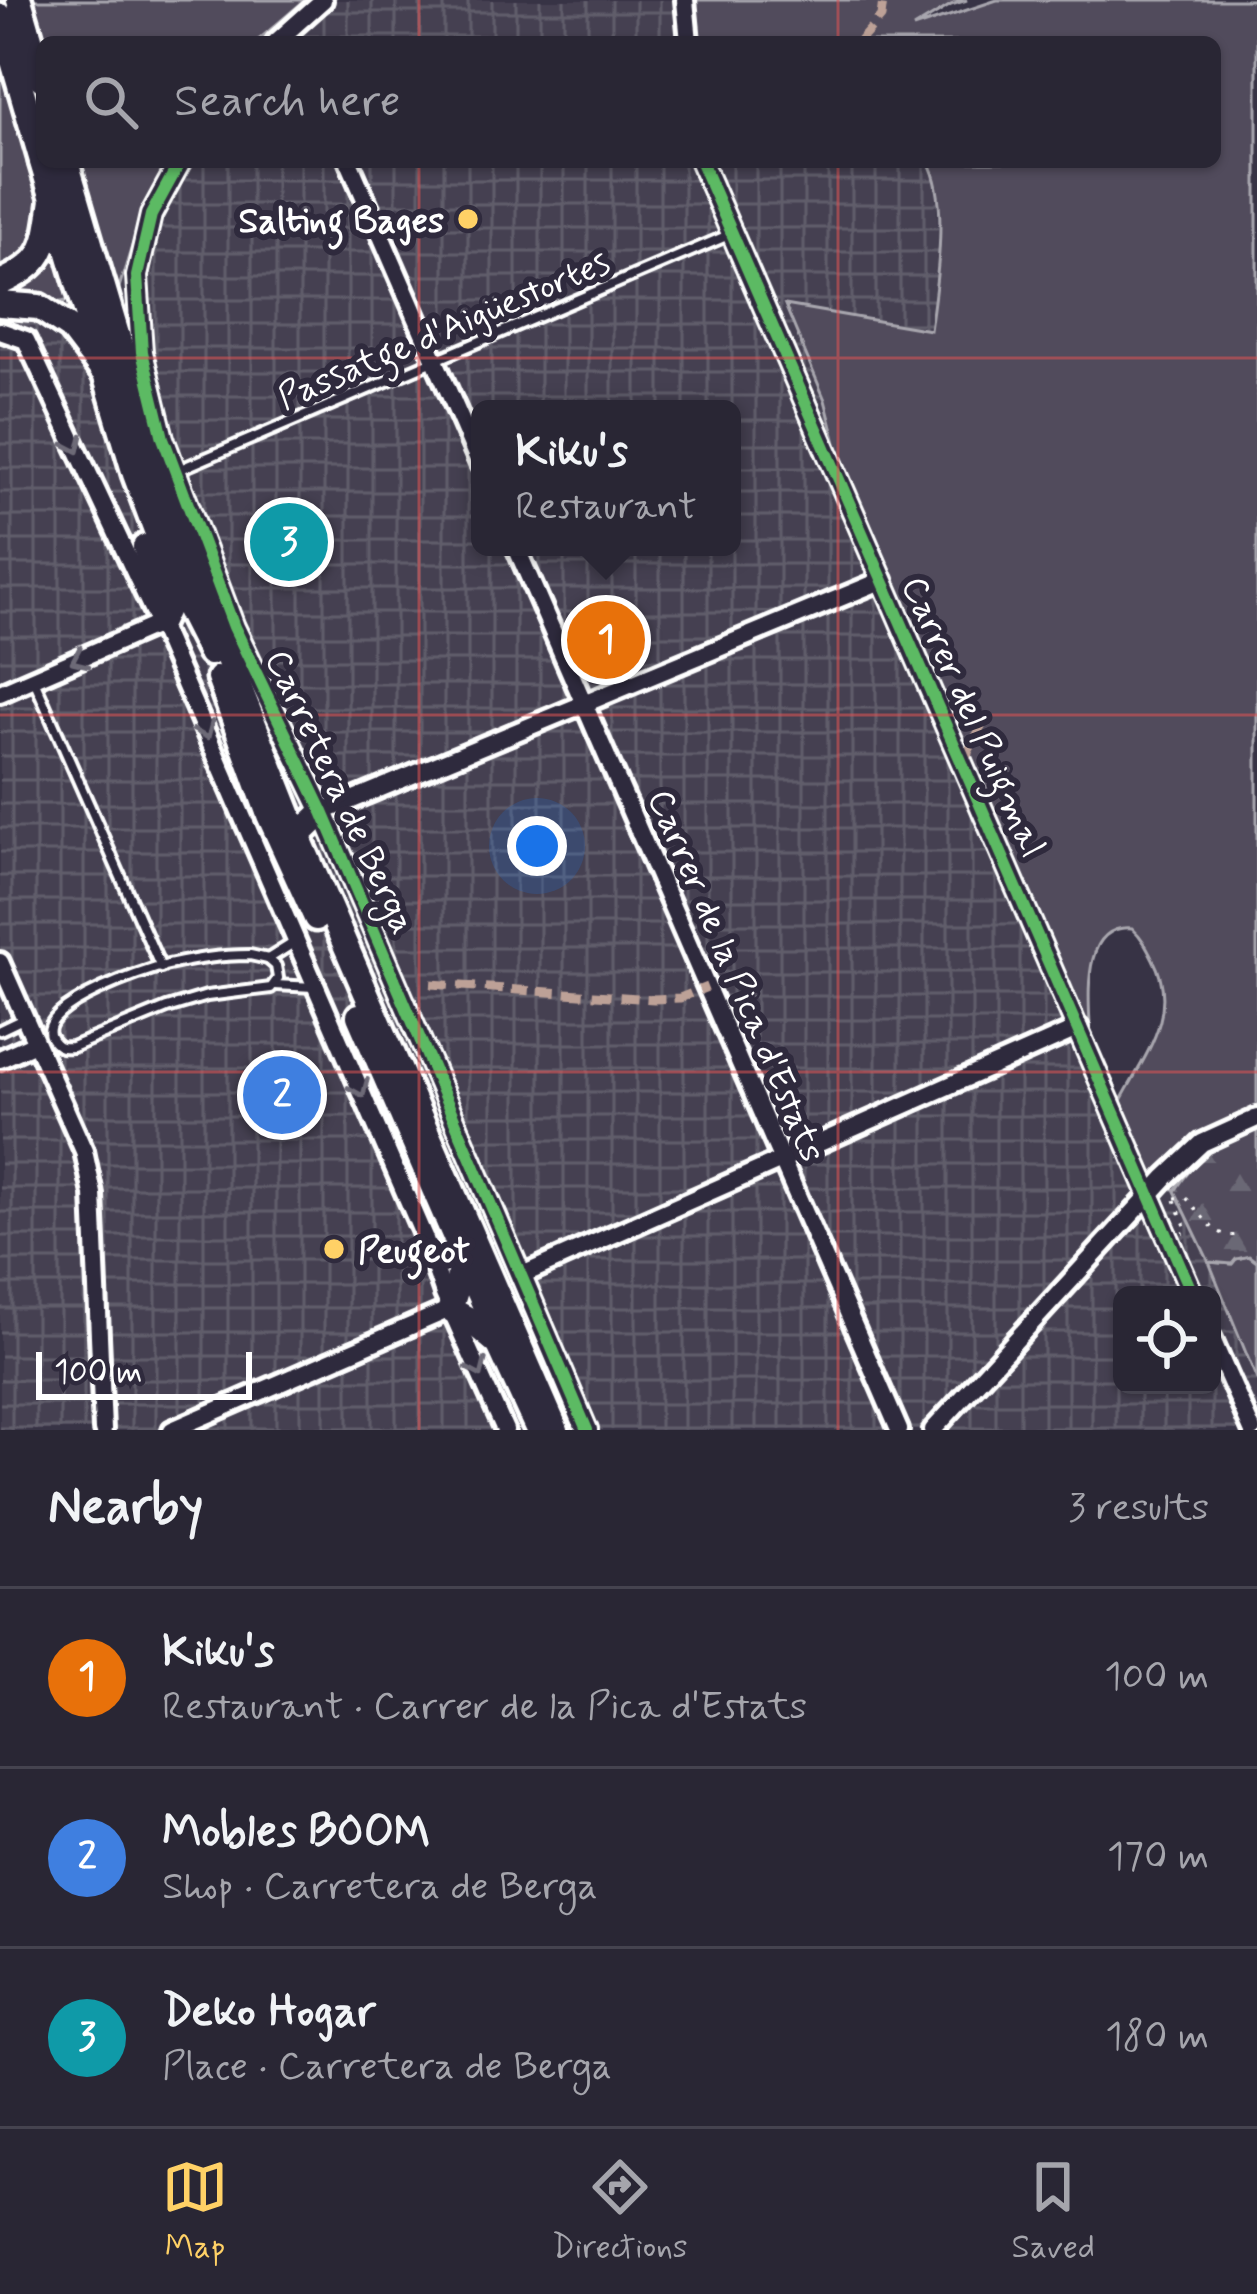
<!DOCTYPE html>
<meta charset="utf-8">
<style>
:root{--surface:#292634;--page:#353240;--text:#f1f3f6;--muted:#a5a5ac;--line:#45434f;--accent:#ffd166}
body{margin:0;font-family:Mynerve,sans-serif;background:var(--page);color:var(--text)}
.controls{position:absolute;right:36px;bottom:36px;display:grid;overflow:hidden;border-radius:18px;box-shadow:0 3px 9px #0004}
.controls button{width:108px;height:108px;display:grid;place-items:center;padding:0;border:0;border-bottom:3px solid var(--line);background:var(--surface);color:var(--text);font:60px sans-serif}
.scale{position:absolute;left:36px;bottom:30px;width:216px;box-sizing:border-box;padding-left:12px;border:6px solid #fff;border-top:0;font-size:33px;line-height:42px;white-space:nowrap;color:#fff;-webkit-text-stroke:9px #2f2a3d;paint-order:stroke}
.you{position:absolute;left:537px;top:846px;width:42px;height:42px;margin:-30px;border:9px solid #fff;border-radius:50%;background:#1a73e8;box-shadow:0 0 0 18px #1a73e833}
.badge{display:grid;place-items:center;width:78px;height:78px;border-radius:50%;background:var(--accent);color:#fff;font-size:39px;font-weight:700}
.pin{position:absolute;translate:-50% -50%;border:6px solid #fff;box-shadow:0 3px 12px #0006}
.popup{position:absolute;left:471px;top:400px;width:270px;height:156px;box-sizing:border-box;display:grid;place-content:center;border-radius:18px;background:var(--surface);filter:drop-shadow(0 3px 9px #0005);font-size:39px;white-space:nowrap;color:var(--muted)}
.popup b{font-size:45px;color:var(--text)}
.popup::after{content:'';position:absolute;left:50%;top:100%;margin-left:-24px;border:24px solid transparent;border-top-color:var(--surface)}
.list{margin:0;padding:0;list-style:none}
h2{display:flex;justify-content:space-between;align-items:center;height:156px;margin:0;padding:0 48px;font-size:51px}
h2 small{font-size:39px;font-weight:400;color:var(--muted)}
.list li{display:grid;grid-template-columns:78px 1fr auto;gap:36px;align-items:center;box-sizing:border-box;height:180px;padding:0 48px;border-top:3px solid var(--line)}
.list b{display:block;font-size:45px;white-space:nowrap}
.list p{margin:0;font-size:39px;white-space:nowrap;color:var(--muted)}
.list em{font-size:39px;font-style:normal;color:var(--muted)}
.icon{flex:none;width:66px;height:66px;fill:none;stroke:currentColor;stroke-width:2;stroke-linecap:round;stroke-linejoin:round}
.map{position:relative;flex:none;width:1257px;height:1430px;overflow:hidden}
.search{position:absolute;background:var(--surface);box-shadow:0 3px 9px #0004;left:36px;right:36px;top:36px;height:132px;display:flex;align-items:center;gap:30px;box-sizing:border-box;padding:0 42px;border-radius:18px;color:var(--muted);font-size:45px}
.sheet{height:696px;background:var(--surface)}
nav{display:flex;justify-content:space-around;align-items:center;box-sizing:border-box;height:168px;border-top:3px solid var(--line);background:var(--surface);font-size:33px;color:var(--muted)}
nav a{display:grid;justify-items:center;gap:6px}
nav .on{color:var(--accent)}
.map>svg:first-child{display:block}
</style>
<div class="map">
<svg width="1257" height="1430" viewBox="0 0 1257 1430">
<defs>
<pattern id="industrial-grid" width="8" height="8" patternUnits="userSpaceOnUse" patternTransform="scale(3)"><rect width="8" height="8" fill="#444051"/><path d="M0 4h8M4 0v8" fill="none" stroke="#605d6b"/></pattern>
<pattern id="forest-firs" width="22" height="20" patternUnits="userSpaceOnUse" patternTransform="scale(3)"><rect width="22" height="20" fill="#514c5c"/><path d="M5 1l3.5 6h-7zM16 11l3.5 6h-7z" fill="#6b6774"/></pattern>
</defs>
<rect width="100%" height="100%" fill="#373345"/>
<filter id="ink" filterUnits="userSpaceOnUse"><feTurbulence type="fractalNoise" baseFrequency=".00833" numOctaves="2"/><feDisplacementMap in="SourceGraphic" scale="24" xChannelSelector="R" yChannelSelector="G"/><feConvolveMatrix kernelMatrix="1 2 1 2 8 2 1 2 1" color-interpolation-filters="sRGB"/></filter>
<g filter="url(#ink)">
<g fill="url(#industrial-grid)" fill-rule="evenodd">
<path d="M305,0H696L698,42H256Z"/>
<path d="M167,162H928L936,176L939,263L930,330L787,306L825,400L847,486L1146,1175L1175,1191L1209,1262L1257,1380V1430H0V293L13,292L51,304L118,291L146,201ZM480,409H732V547H480ZM1122,1295H1212V1385H1122Z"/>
</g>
<g fill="#514c5c" stroke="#a8a6ae" stroke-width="3">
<path d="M0,0H305L256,42H42V162H167L146,201L118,291L51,304L13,292L0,293Z"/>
<path d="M696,0H967L951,5L913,28L997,0H1257V1126C1222,1143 1196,1157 1175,1190L1146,1175L1117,1108C1141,1060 1182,1014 1153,959C1147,947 1142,937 1132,928C1082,924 1089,994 1090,1027L1084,1030L847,486L825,400L785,305L930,330C936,287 950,199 928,162H1215V42H698Z"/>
<path d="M1249,1256L1257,1262V1380L1209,1262L1232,1264L1236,1259Z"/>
</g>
<path fill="url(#forest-firs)" stroke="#a8a6ae" stroke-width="3" d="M1257,1126V1262L1249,1256L1236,1259L1232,1264L1209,1262L1175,1191C1194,1161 1222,1135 1257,1126Z"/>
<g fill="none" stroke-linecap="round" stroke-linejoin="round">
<g stroke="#fff" stroke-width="16">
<g id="lane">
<path d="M176,471L731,234"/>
<path d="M34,680L161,968"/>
<path d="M250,955L268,959L276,966L278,978L271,988L207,996L167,1008L72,1047C65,1047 61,1049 55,1043C23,1012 137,974 156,968C187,960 218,955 250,955Z"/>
<path d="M268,959L295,942"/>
<path d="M275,985L314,987"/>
<path d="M0,1030L23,1019"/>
</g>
</g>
<g stroke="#fff" stroke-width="26">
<g id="street">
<path d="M685,0L689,42"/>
<path d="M276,42L323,0"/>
<path d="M180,162L151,215L137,276L142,352L163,438L234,627L323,812L587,1430"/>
<path d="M349,162L480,464"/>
<path d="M701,162L1193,1295"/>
<path d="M0,331L26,340L159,624L425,1239L444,1294L505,1430"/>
<path d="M516,547L899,1430"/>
<path d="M0,693L159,624"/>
<path d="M323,812L883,580"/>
<path d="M0,962L84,1151L93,1194L103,1430"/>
<path d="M0,1059L35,1043"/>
<path d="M522,1275L1079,1028"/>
<path d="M1212,1339L1252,1430"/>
<path d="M172,1430L450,1309"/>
<path d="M933,1430L1166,1177L1202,1143L1257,1118"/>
</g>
</g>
<g stroke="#fff" stroke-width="33">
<g id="secondary">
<path d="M0,283C47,262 46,247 53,200"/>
<path d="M0,304L39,307L70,328L102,370"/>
</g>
</g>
<g stroke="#fff" stroke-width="33">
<g id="primary">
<path d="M19,0L42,79"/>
<path d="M0,16L42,161"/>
<path d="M42,162L135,474L179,592L210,653"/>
<path d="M66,162L156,467L200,588L298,836L556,1430"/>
<path d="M145,547L166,609L159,624"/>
<path d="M219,678L269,815L316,918"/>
<path d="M293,846L298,836L323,812"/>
<path d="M359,1016L483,1302L498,1343L538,1430"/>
<path d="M457,1258C462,1276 456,1292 450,1309L470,1320L496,1342"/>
</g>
</g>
<g stroke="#fff" stroke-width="3" stroke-dasharray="3 9" stroke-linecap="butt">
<path d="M1175,1198L1185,1197C1205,1215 1213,1242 1243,1234"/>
<path d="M1175,1200L1187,1231L1183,1233"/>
</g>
<use href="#lane" stroke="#2f2a3d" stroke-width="8"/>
<use href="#street" stroke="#2f2a3d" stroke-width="16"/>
<use href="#secondary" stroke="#2f2a3d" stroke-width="24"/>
<use href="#primary" stroke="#2f2a3d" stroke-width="24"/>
<g stroke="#bda197" stroke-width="9" stroke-dasharray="18 9" stroke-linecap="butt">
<path d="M859,42L881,17L883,0"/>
<path d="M963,762L982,725"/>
<path d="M431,984L654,999L680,998L707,987"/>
</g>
<g stroke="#2f2a3d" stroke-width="20">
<g id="cycleway">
<path d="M180,162L151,215L137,276L142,352L163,438L234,627L323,812L587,1430"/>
<path d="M701,162L1193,1295"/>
</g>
</g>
<use href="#cycleway" stroke="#5cba63" stroke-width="12"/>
</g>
<defs><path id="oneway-chevron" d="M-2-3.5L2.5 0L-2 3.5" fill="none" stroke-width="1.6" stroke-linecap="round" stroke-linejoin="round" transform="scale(3)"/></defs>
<g stroke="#6d6a77">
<use href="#oneway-chevron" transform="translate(75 445) rotate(65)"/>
<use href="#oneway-chevron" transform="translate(79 659) rotate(156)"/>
<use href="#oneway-chevron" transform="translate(205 731) rotate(67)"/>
<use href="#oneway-chevron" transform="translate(360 1089) rotate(67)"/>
<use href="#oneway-chevron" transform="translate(478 1369) rotate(66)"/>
</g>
</g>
<path fill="none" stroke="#de5353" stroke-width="3" stroke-opacity="0.55" d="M419,0V42M838,0V42M419,162V1430M838,162V1430M0,358H1257M0,715H1257M0,1072H1257"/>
<g fill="#ffd166" stroke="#2f2a3d" stroke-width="4.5">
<circle cx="468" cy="219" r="12"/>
<circle cx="334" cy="1249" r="12"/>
</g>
<g text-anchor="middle" stroke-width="12" stroke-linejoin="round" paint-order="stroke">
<g font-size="36" font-weight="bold" fill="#fff" stroke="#2f2a3d" text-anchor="end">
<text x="444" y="232">Salting Bages</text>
<text x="358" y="1262" text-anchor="start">Peugeot</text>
</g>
<g font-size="36" fill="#fff" stroke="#2f2a3d">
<text transform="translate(443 328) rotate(-23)" y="13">Passatge d'Aigüestortes</text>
<text transform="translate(975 716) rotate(66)" y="13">Carrer del Puigmal</text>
<text transform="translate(342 791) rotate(65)" y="13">Carretera de Berga</text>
<text transform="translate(738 975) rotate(67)" y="13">Carrer de la Pica d'Estats</text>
</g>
</g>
</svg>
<div class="controls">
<button><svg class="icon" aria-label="locate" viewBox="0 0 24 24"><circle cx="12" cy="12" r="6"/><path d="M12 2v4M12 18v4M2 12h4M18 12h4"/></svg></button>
</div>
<div class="scale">100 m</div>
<div class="you"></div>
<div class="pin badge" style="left:606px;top:640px;background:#e8710a">1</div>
<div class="popup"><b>Kiku's</b>Restaurant</div>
<div class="pin badge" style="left:282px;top:1095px;background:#3f7fe0">2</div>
<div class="pin badge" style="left:289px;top:542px;background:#0f9aa8">3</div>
<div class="search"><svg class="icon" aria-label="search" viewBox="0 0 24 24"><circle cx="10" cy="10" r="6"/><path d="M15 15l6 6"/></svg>Search here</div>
</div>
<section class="sheet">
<h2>Nearby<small>3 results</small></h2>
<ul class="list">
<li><span class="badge" style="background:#e8710a">1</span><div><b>Kiku's</b><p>Restaurant · Carrer de la Pica d'Estats</p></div><em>100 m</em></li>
<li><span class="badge" style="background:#3f7fe0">2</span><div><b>Mobles BOOM</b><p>Shop · Carretera de Berga</p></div><em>170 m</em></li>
<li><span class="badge" style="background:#0f9aa8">3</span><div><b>Deko Hogar</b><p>Place · Carretera de Berga</p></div><em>180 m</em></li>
</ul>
</section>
<nav>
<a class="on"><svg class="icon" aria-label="map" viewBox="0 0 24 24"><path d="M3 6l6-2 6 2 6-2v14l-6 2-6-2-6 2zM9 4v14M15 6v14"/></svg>Map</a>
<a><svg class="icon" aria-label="directions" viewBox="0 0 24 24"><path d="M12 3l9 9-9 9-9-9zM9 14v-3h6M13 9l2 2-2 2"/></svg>Directions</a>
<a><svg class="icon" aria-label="saved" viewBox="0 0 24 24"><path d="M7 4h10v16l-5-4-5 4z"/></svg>Saved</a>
</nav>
